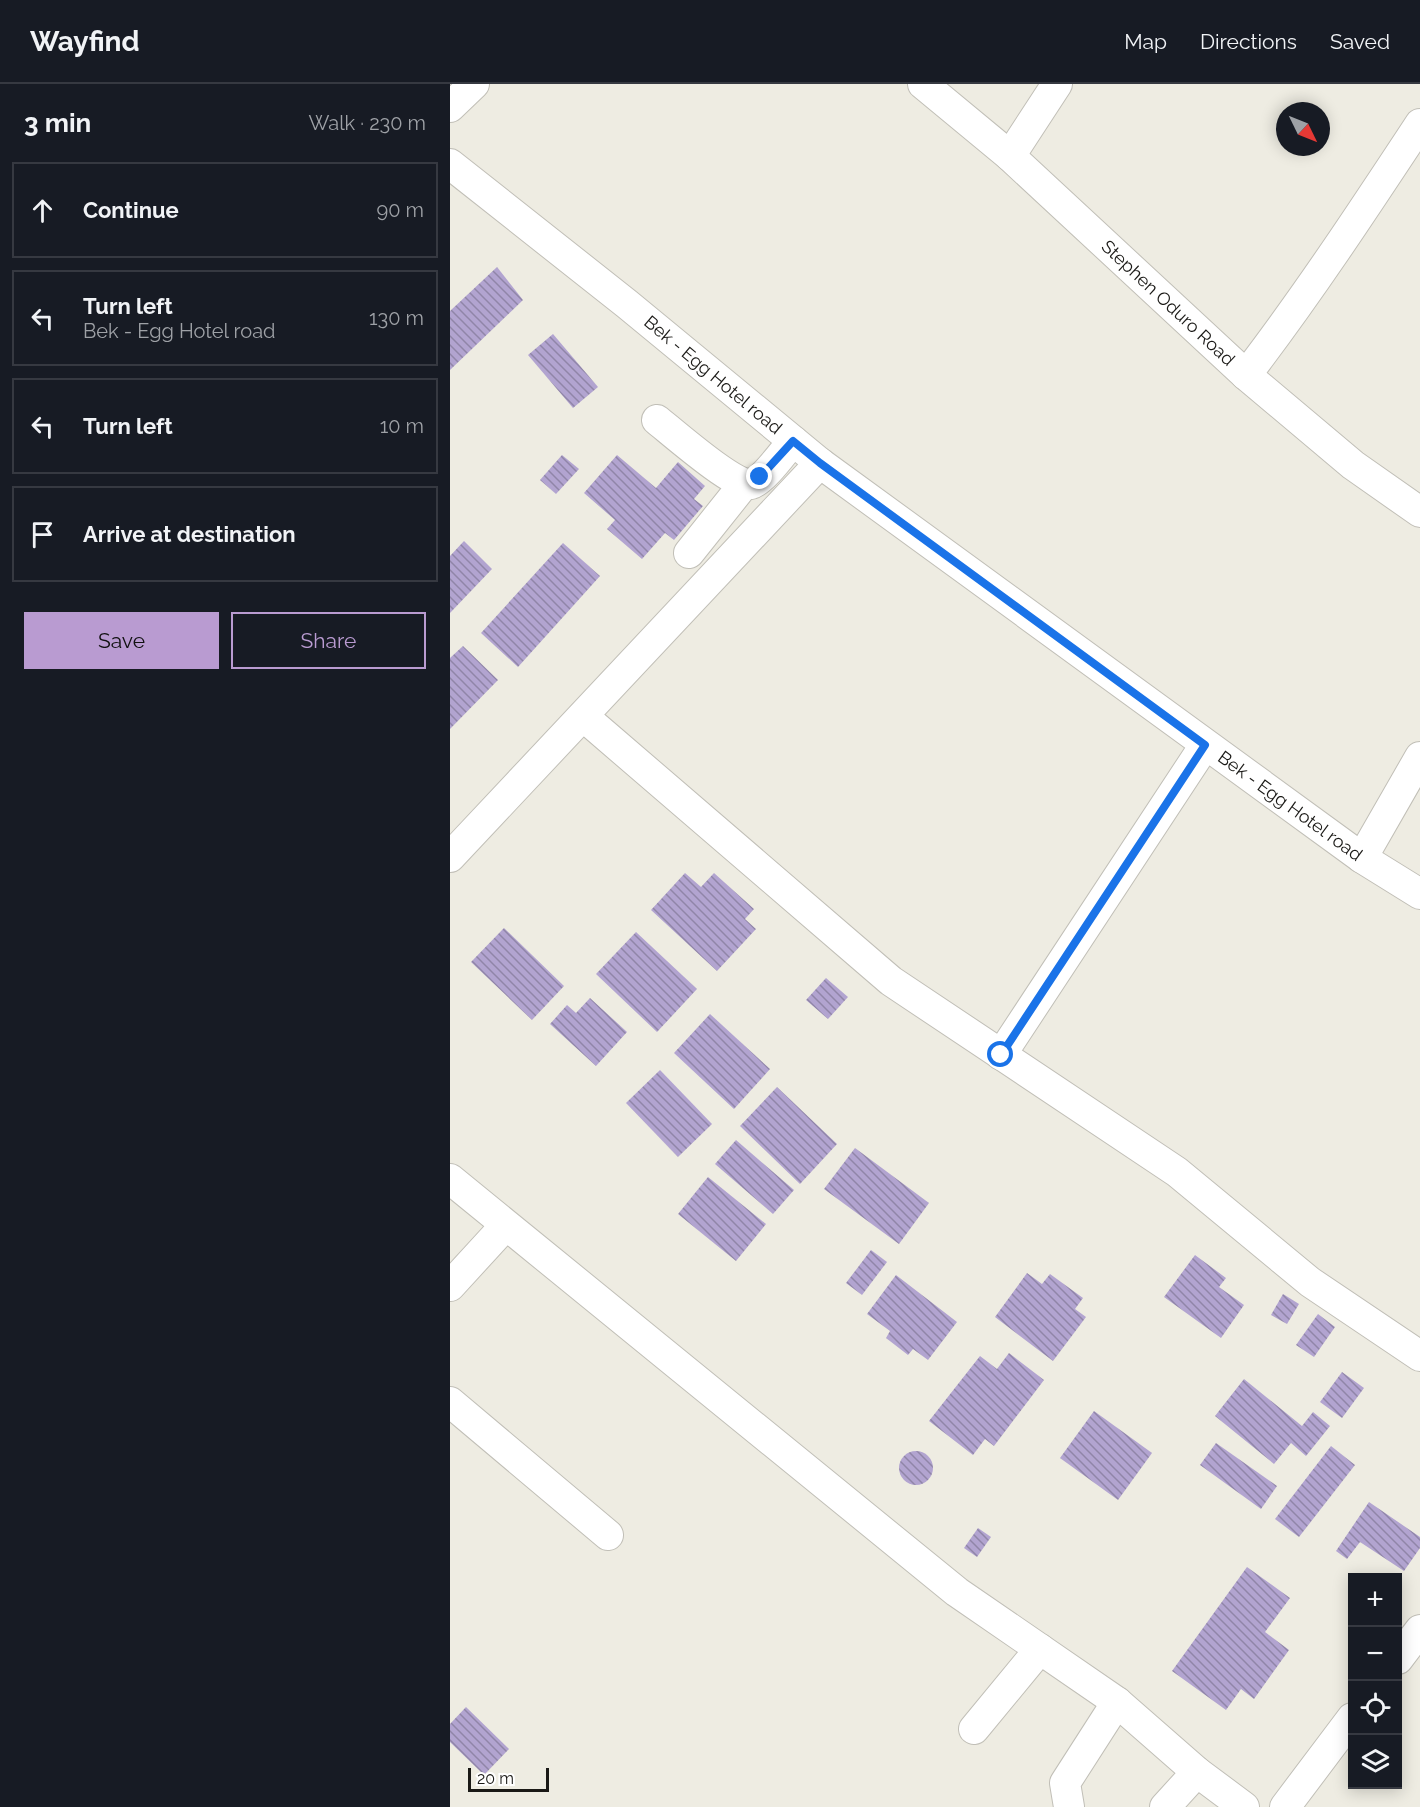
<!DOCTYPE html>
<meta charset="utf-8">
<style>
:root{--surface:#171b24;--page:#242831;--text:#f1f3f6;--muted:#9ea1a6;--line:#363941;--accent:#b99bd1}
body{margin:0;font-family:Raleway,sans-serif;background:var(--page);color:var(--text)}
.controls{position:absolute;right:18px;bottom:18px;display:grid;overflow:hidden;border-radius:0px;box-shadow:0 3px 15px #0003}
.controls button{width:54px;height:54px;display:grid;place-items:center;padding:0;border:0;border-bottom:2px solid var(--line);background:var(--surface);color:var(--text);font:30px sans-serif}
.compass{position:absolute;left:826px;top:18px;width:54px;height:54px;border-radius:50%;background:var(--surface);box-shadow:0 3px 15px #0003;rotate:133deg}
.scale{position:absolute;left:18px;bottom:15px;width:81px;box-sizing:border-box;padding-left:6px;border:3px solid #1a1916;border-top:0;font-size:16px;line-height:21px;white-space:nowrap;color:#1a1916;-webkit-text-stroke:4px #fff;paint-order:stroke}
.stop{position:absolute;width:18px;height:18px;margin:-14px;border:4px solid #1a73e8;border-radius:50%;background:#fff}
.stop.end{background:#1a73e8;border-color:#fff;box-shadow:0 2px 6px #0008}
.list{margin:0;padding:0;list-style:none}
h2{display:flex;justify-content:space-between;align-items:center;height:78px;margin:0;padding:0 24px;font-size:26px}
h2 small{font-size:20px;font-weight:400;color:var(--muted)}
.list li{display:grid;grid-template-columns:39px 1fr auto;gap:18px;align-items:center;box-sizing:border-box;height:96px;margin:0 12px 12px;padding:0 12px;border:2px solid var(--line);border-radius:0px}
.list b{display:block;font-size:22px;white-space:nowrap}
.list p{margin:0;font-size:20px;white-space:nowrap;color:var(--muted)}
.list em{font-size:20px;font-style:normal;color:var(--muted)}
.actions{display:flex;gap:12px;padding:18px 24px}
.actions a{flex:1;padding:14px 0;border:2px solid var(--accent);border-radius:0px;text-align:center;font-size:21px;color:var(--accent)}
.actions .main{background:var(--accent);color:#111}
.icon{flex:none;width:33px;height:33px;fill:none;stroke:currentColor;stroke-width:2;stroke-linecap:round;stroke-linejoin:round}
.map{position:relative;flex:none;width:970px;height:1723px;overflow:hidden}
header{display:flex;align-items:center;gap:36px;box-sizing:border-box;height:84px;padding:0 30px;background:var(--surface);border-bottom:2px solid var(--line)}
header strong{font-size:28px}
nav{display:flex;gap:33px;margin-inline-start:auto;font-size:21px}
main{display:flex}
aside{flex:1;background:var(--surface)}
.map>svg:first-child{display:block}
</style>
<header>
<strong>Wayfind</strong>
<nav><a>Map</a><a>Directions</a><a>Saved</a></nav>
</header>
<main>
<aside>
<h2>3 min<small>Walk · 230 m</small></h2>
<ul class="list">
<li><svg class="icon" aria-label="ahead" viewBox="0 0 24 24"><path d="M12 20V5M6 11l6-6 6 6"/></svg><div><b>Continue</b></div><em>90 m</em></li>
<li><svg class="icon" aria-label="left" viewBox="0 0 24 24"><path d="M17 20v-9H6M10 6l-5 5 5 5"/></svg><div><b>Turn left</b><p>Bek - Egg Hotel road</p></div><em>130 m</em></li>
<li><svg class="icon" aria-label="left" viewBox="0 0 24 24"><path d="M17 20v-9H6M10 6l-5 5 5 5"/></svg><div><b>Turn left</b></div><em>10 m</em></li>
<li><svg class="icon" aria-label="arrive" viewBox="0 0 24 24"><path d="M6 21V4h12l-3 4 3 4H6"/></svg><div><b>Arrive at destination</b></div></li>
</ul>
<div class="actions"><a class="main">Save</a><a>Share</a></div>
</aside>
<div class="map">
<svg width="970" height="1723" viewBox="0 0 970 1723">
<defs>
<pattern id="building-back-hatch" width="6" height="6" patternUnits="userSpaceOnUse" patternTransform="scale(1.5)"><rect width="6" height="6" fill="#b2a4d0"/><path d="M-1 5l2 2M0 0l6 6M5-1l2 2" fill="none" stroke="#9085a8"/></pattern>
</defs>
<rect width="100%" height="100%" fill="#eeece2"/>
<g fill="url(#building-back-hatch)">
<path d="M47,183L73,216L0,286V227Z"/>
<path d="M103,250L148,303L123,324L78,271Z"/>
<path d="M112,371L129,385L106,410L90,396Z"/>
<path d="M167,371L206,404L228,378L255,402L244,415L253,422L224,456L215,449L192,475L157,445L165,436L134,409Z"/>
<path d="M14,457L42,485L0,529V472Z"/>
<path d="M113,459L150,492L68,583L31,549Z"/>
<path d="M13,562L48,596L0,645V574Z"/>
<path d="M235,789L251,803L264,789L304,825L295,835L306,845L267,887L201,826Z"/>
<path d="M54,844L114,902L82,936L21,878Z"/>
<path d="M186,848L247,905L207,948L146,890Z"/>
<path d="M376,894L398,913L378,935L356,916Z"/>
<path d="M140,914L177,948L146,982L100,940L117,921L126,929Z"/>
<path d="M260,930L320,985L284,1025L224,969Z"/>
<path d="M210,986L262,1040L228,1073L176,1019Z"/>
<path d="M327,1003L387,1060L350,1100L290,1042Z"/>
<path d="M286,1056L344,1106L323,1130L265,1080Z"/>
<path d="M405,1064L479,1119L449,1160L374,1105Z"/>
<path d="M258,1093L316,1140L286,1177L228,1130Z"/>
<path d="M421,1166L437,1178L412,1211L396,1199Z"/>
<path d="M745,1171L776,1194L769,1203L794,1221L771,1254L714,1213Z"/>
<path d="M577,1189L592,1200L600,1190L633,1214L625,1225L636,1233L603,1277L545,1233Z"/>
<path d="M446,1191L507,1238L478,1276L463,1265L458,1271L436,1254L440,1247L417,1230Z"/>
<path d="M833,1210L849,1220L837,1240L821,1231Z"/>
<path d="M868,1230L885,1243L864,1273L846,1261Z"/>
<path d="M559,1269L594,1296L544,1362L535,1355L523,1371L479,1337L530,1272L547,1285Z"/>
<path d="M892,1288L914,1304L892,1334L870,1318Z"/>
<path d="M794,1295L852,1342L863,1328L880,1342L856,1372L841,1359L824,1380L765,1332Z"/>
<path d="M644,1327L702,1369L668,1416L610,1374Z"/>
<path d="M766,1359L827,1402L811,1425L750,1381Z"/>
<path d="M881,1362L905,1381L849,1453L825,1435Z"/>
<circle cx="466" cy="1384" r="17"/>
<path d="M919,1418L970,1453V1464L954,1487L910,1458L897,1475L886,1467Z"/>
<path d="M528,1444L541,1453L527,1473L514,1464Z"/>
<path d="M797,1483L840,1514L815,1548L839,1566L804,1615L791,1605L776,1626L722,1587Z"/>
<path d="M16,1623L59,1665L34,1691L0,1658V1640Z"/>
</g>
<g fill="none" stroke-linecap="round" stroke-linejoin="round">
<g stroke="#c1bfb7" stroke-width="32">
<g id="minor">
<path d="M473,0L560,72L796,291L903,381L970,428"/>
<path d="M0,23L24,0"/>
<path d="M560,72L607,0"/>
<path d="M0,80L177,220L370,379L912,774L970,810"/>
<path d="M796,291C858,210 914,125 970,40"/>
<path d="M207,336C221,347 287,405 301,400C314,396 334,367 343,357"/>
<path d="M239,469L294,400"/>
<path d="M133,632L441,897L727,1088L860,1198L970,1272"/>
<path d="M0,773L370,379"/>
<path d="M912,774L970,673"/>
<path d="M551,971L755,661"/>
<path d="M0,1095L507,1508L667,1618L747,1688L794,1723"/>
<path d="M0,1202L55,1142"/>
<path d="M0,1318L158,1451"/>
<path d="M948,1575L970,1546"/>
<path d="M524,1645L590,1565"/>
<path d="M619,1723L615,1699L667,1618"/>
<path d="M715,1723L747,1688"/>
<path d="M835,1723L902,1634"/>
</g>
</g>
<use href="#minor" stroke="#fff" stroke-width="30"/>
</g>
<g fill="none" stroke-linecap="round" stroke-linejoin="round">
<path stroke="#1a73e8" stroke-width="8" d="M310,393L343,357L370,379L755,661L551,971"/>
</g>
<g text-anchor="middle" stroke-width="6" stroke-linejoin="round" paint-order="stroke">
<g font-size="18" fill="#1a1916" stroke="#fff">
<text transform="translate(718 219) rotate(43)" y="6">Stephen Oduro Road</text>
<text transform="translate(263 291) rotate(40)" y="6">Bek - Egg Hotel road</text>
<text transform="translate(840 722) rotate(36)" y="6">Bek - Egg Hotel road</text>
</g>
</g>
</svg>
<div class="controls">
<button>+</button>
<button>−</button>
<button><svg class="icon" aria-label="locate" viewBox="0 0 24 24"><circle cx="12" cy="12" r="6"/><path d="M12 2v4M12 18v4M2 12h4M18 12h4"/></svg></button>
<button><svg class="icon" aria-label="layers" viewBox="0 0 24 24"><path d="M12 4l9 5-9 5-9-5zM3 14l9 5 9-5"/></svg></button>
</div>
<svg class="compass" viewBox="-18 -18 36 36"><path d="M0-13l5 13h-10z" fill="#e53935"/><path d="M0 13l5-13h-10z" fill="#9ea1a6"/></svg>
<div class="scale">20 m</div>
<div class="stop" style="left:551px;top:971px"></div>
<div class="stop end" style="left:310px;top:393px"></div>
</div>
</main>
